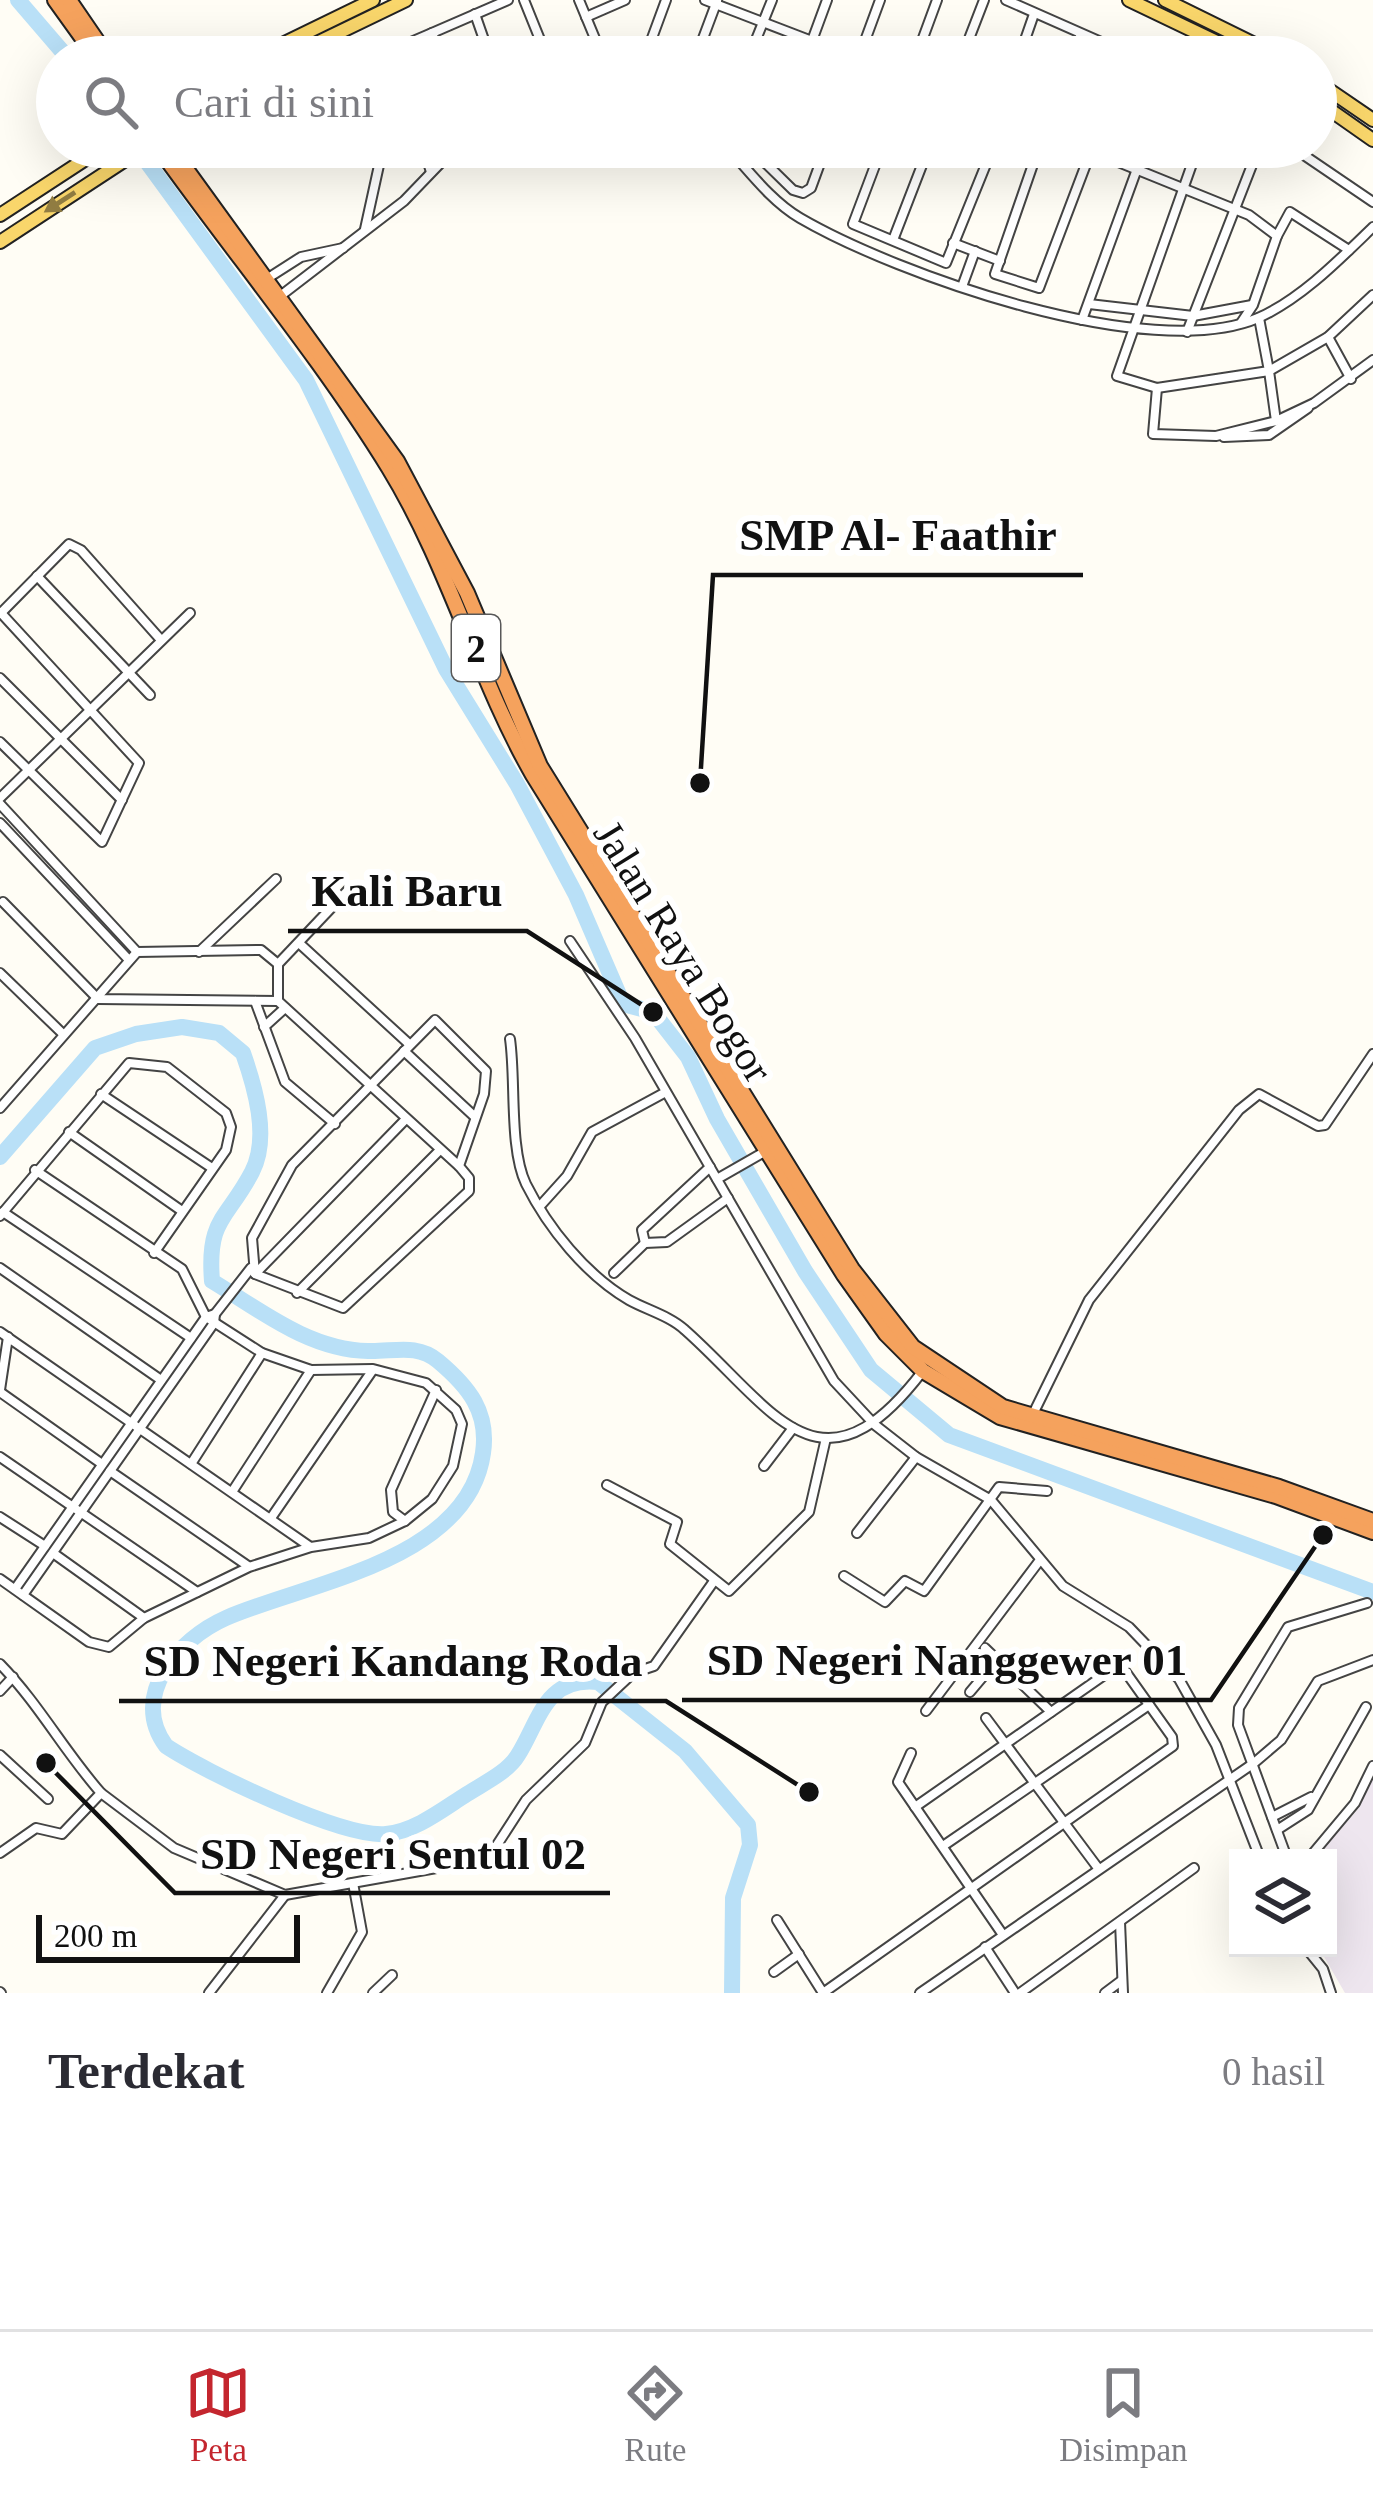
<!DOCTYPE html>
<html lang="id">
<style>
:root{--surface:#fff;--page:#f7f7f7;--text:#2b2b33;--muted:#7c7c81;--line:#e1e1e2;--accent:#c4262e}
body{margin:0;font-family:"Times New Roman",serif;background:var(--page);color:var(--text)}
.controls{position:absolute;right:36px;bottom:36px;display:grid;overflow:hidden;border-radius:0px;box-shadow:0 12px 48px #0002}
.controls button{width:108px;height:108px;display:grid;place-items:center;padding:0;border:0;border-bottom:3px solid var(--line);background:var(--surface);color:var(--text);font:60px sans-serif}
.scale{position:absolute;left:36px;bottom:30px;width:264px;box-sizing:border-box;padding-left:12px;border:6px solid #111;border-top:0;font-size:33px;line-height:42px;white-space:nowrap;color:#111;-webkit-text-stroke:9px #fff;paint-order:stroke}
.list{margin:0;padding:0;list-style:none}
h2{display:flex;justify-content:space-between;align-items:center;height:156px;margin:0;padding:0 48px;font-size:51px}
h2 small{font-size:39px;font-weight:400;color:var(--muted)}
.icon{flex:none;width:66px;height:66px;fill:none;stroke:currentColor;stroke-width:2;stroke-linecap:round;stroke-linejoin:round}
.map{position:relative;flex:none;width:1373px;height:1993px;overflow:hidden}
.search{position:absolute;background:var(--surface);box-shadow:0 12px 48px #0002;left:36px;right:36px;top:36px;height:132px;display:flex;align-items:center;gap:30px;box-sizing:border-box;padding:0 42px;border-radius:66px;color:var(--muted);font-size:45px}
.sheet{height:336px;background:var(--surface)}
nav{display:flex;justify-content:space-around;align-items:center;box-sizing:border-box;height:168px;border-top:3px solid var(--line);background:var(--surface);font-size:33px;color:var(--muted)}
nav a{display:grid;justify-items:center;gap:6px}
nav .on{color:var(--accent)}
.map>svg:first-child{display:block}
</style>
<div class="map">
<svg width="1373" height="1993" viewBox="0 0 1373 1993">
<rect width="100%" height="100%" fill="#fffdf5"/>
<path fill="#eee6ef" d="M1373,1777V1993H1345L1319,1948H1328V1858H1316L1358,1809Z"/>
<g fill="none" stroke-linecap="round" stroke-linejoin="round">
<g stroke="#b9e0f7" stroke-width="16">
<path d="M18,0L67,57"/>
<path d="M136,147L306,380L446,669L517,784L576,895L623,1004L653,1012L688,1057L717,1119L805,1271L871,1370L949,1435L1373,1592"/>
<path d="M0,1157L95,1048L136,1034L182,1027L219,1033L243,1053C255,1087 270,1138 252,1172C227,1220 207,1218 212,1281C260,1310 309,1350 368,1351C393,1352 417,1343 438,1361C469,1387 489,1412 483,1453C468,1561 306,1583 226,1618C178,1639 129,1696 166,1746C205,1772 342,1838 386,1834C416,1831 443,1809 467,1794C484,1783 508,1772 518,1755C539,1722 545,1676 598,1682L685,1751L748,1825L750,1845L733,1898L732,1993"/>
</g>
<g stroke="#444" stroke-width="12">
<g id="street">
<path d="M524,0L547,57"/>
<path d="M579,0L596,41L616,51L615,57"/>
<path d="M705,0L812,41"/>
<path d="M1006,0L1135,57"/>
<path d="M475,14L490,57"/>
<path d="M586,17L625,0"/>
<path d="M432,33L508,0"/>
<path d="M616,51L647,53"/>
<path d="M391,57L397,48L432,33L441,57"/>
<path d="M645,57L666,0"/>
<path d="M696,57L717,1"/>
<path d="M749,57L772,0"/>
<path d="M806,57L827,0"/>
<path d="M859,57L880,0"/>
<path d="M916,57L937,0"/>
<path d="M962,57L984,0"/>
<path d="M1019,57L1034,14"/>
<path d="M1072,57L1081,34"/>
<path d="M423,147L431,172"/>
<path d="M727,147C749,171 771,201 800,218C898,275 1150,364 1258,318C1301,299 1340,259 1373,227"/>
<path d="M749,147L793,190L803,193L811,188L826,147"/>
<path d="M882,147L853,224L946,263L993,147"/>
<path d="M1011,147H1037"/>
<path d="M1039,147L995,274L1039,288L1091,151L1249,215L1277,236L1253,305L1241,323"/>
<path d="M1198,147L1117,376L1157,388L1269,371L1259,318"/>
<path d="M1292,147L1373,202"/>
<path d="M365,229L383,147"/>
<path d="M1277,236L1290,212L1349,250"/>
<path d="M893,240L929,147"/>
<path d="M953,243L1000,261"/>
<path d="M265,280L301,257L343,248"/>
<path d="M963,284L975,251"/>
<path d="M279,297L404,201L456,147"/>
<path d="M1089,304L1193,316L1252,305"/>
<path d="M1082,320L1145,147"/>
<path d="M1187,332L1259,147"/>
<path d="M1328,337L1351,379"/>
<path d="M1157,388L1153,434L1216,436L1276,421L1269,371L1328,337L1373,295"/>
<path d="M1276,421L1314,403L1373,360"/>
<path d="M1224,437L1269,435L1308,408"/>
<path d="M37,576L150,695"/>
<path d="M1,613L69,544L81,550L161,640"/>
<path d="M0,678L122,800"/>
<path d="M0,742L102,842L139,763L1,613"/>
<path d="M0,798L190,613"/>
<path d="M0,804L137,952"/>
<path d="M0,823L129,960"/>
<path d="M3,902L98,999L278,1001"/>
<path d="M570,941L635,1038L834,1381L875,1425L916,1457L991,1500L1063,1586L1129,1627L1179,1679L1216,1745L1260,1858"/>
<path d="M300,944L408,1043"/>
<path d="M199,952L276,879"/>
<path d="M278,964L350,888"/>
<path d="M0,973L63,1034"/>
<path d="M255,1001L285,1082L335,1124"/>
<path d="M435,1020L486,1071L484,1094L459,1166L469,1178V1191L343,1308L255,1274L252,1238L292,1165Z"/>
<path d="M264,1027L285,1008"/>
<path d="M510,1039C516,1080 509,1149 526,1184C548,1228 586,1275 629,1300C647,1310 670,1316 685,1330C772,1407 819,1506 922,1372"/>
<path d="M404,1051L474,1116"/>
<path d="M101,1094L212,1168"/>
<path d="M0,1108L137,952L261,950L278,964V1001L459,1166"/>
<path d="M69,1132L182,1211"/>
<path d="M717,1179L766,1151"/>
<path d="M540,1206L567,1176L592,1132L664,1093"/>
<path d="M3,1212L191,1338"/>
<path d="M0,1216L129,1063L167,1067L226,1113L231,1127L226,1150L154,1253"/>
<path d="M645,1243L642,1230L710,1167"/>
<path d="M0,1268L161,1380"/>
<path d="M614,1273L645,1243L667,1242L728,1198"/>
<path d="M255,1274L405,1120"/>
<path d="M297,1293L440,1150"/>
<path d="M215,1314L251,1268"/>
<path d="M0,1332L309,1546"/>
<path d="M0,1390L8,1337"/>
<path d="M0,1392L102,1464"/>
<path d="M1033,1414L1089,1300L1239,1110L1259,1094L1318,1126L1325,1125L1373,1054"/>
<path d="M0,1457L197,1592"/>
<path d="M191,1464L262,1353"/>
<path d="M764,1466L793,1428"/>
<path d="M110,1471L248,1566"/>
<path d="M607,1485L677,1522L670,1544L729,1591L809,1512L826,1438"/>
<path d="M232,1492L311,1370"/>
<path d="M0,1517L45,1546"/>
<path d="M271,1518L372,1371"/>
<path d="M405,1521L393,1512L391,1490L436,1390"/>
<path d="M857,1533L916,1457"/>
<path d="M53,1553L144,1618"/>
<path d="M844,1576L885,1602L905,1581L924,1591L999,1487L1047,1491"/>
<path d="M0,1579L89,1642L109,1647L144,1618L249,1567L311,1547L369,1538L405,1521L432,1499L453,1466L462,1424L456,1410L426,1383L373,1369L311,1370L262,1353L206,1317L182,1269L35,1170"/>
<path d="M15,1589L206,1317"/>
<path d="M23,1595L214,1323L215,1314L206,1317"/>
<path d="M985,1648L1051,1712"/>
<path d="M0,1664C39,1704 64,1751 101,1793L62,1834L36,1828L0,1853"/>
<path d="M0,1691L13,1677"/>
<path d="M970,1692L997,1660"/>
<path d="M926,1711L1040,1560"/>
<path d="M986,1718L1098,1868"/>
<path d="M911,1753L898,1782L1003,1935"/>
<path d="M0,1755L48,1799"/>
<path d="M101,1793L174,1848L285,1895L470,1862L495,1848L526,1800L585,1743L602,1702L633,1673L654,1666L714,1581"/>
<path d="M1272,1817L1311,1797"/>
<path d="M1277,1830L1308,1810L1366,1707"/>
<path d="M943,1846L1149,1705"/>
<path d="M1287,1858L1238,1725L1239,1708L1288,1627L1367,1603"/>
<path d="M1309,1858L1355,1803L1373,1766"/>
<path d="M777,1920L823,1993"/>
<path d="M1120,1922L1123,1993"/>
<path d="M985,1947L1015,1993"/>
<path d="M1306,1948L1323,1969L1331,1993"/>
<path d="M774,1972L799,1954"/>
<path d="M0,1992L1,1993"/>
<path d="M209,1993L285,1895"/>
<path d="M327,1993L362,1932L353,1883"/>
<path d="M373,1993L392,1975"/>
<path d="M823,1993L1173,1746L1172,1737L1120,1664L915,1807"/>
<path d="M920,1993L1254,1763L1281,1740L1318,1681L1373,1660"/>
<path d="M1020,1993L1194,1868"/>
<path d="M1105,1993L1121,1981"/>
</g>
</g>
<g stroke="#222" stroke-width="16">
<g id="primary">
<path d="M1129,0L1248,57"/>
<path d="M1165,0L1281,57"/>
<path d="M256,57L373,0"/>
<path d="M288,57L406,0"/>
<path d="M1316,81L1373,120"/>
<path d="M1316,100L1373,140"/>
<path d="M0,215L104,147"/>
<path d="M0,242L145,147"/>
</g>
</g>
<g stroke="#222" stroke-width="18">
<g id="highway">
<path d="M55,0L96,57"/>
<path d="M69,0L108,57"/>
<path d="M158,147C234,254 320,356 389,468C449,566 477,677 533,775L844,1275L886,1334L923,1371L1000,1417L1276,1496L1373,1532"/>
<path d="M170,147L397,461L467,593L540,766L852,1269L913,1347L1003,1407L1279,1487L1373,1521"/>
</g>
</g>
<use href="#street" stroke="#fff" stroke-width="8"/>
<use href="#primary" stroke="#f9d66b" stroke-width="12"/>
<use href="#highway" stroke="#f5a25d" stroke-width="14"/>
</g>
<defs><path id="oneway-solid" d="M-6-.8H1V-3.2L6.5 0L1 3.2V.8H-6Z" transform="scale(3)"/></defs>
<use fill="#917d42" href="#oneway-solid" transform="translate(60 202) rotate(147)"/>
<g text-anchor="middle" stroke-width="12" stroke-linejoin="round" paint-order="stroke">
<rect fill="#fff" stroke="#585858" stroke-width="3" x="452" y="615" width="48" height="66" rx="9"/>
<g font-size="39" font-weight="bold" fill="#111">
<text x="476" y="662">2</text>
</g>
<g font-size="42" fill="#111" stroke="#fff">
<text transform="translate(684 951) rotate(58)" y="15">Jalan Raya Bogor</text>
</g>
</g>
<path fill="none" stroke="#111" stroke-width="4.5" d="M700 783L713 575H1083M653 1012L527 931H288M1323 1535L1211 1700H682M809 1792L666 1701H119M46 1763L175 1893H610"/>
<g fill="#111" stroke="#fff" stroke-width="4.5">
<circle cx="700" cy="783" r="12"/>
<circle cx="653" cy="1012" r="12"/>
<circle cx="1323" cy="1535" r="12"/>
<circle cx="809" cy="1792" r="12"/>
<circle cx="46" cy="1763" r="12"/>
</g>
<g font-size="45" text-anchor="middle" font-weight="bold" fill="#111" stroke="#fff" stroke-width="12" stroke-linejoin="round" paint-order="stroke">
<text x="898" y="550">SMP Al- Faathir</text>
<text x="407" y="906">Kali Baru</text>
<text x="947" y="1675">SD Negeri Nanggewer 01</text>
<text x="393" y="1676">SD Negeri Kandang Roda</text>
<text x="393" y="1869">SD Negeri Sentul 02</text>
</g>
</svg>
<div class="controls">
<button><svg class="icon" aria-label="layers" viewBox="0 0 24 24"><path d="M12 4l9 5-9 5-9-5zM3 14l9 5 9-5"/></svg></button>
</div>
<div class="scale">200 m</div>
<div class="search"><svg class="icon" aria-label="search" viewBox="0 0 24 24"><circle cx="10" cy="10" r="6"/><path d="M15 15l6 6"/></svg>Cari di sini</div>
</div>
<section class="sheet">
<h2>Terdekat<small>0 hasil</small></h2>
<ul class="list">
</ul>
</section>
<nav>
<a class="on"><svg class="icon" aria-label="map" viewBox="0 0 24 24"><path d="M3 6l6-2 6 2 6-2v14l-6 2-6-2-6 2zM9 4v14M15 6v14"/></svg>Peta</a>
<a><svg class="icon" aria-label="directions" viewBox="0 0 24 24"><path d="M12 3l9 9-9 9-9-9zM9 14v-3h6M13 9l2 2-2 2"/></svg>Rute</a>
<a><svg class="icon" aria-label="saved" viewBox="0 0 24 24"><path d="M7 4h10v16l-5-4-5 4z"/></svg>Disimpan</a>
</nav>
